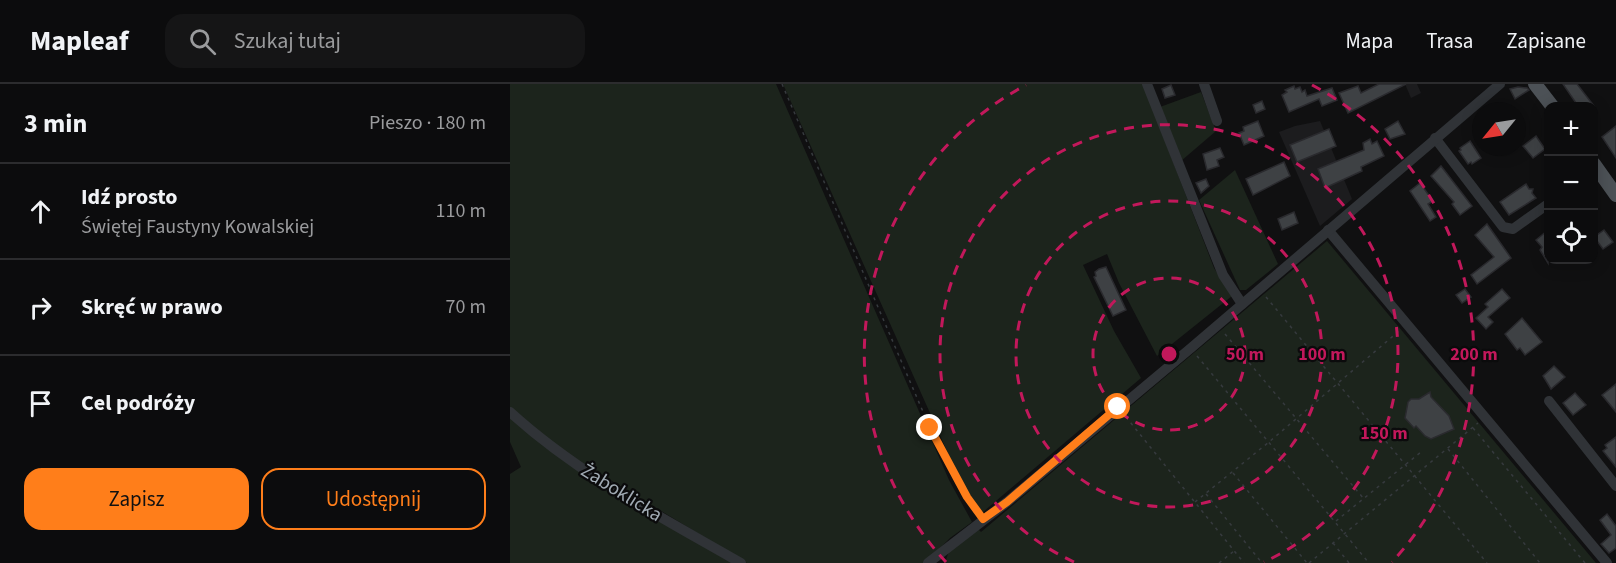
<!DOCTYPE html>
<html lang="pl">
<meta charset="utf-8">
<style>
:root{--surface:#0c0c0d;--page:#151516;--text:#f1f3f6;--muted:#9a9b9d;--line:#2c2c2e;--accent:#ff7e1a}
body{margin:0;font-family:"Source Sans 3",sans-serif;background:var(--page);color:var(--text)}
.controls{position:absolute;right:18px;top:18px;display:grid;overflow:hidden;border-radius:12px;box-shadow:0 3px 15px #0003}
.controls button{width:54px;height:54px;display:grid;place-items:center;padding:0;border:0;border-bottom:2px solid var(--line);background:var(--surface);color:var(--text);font:30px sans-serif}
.compass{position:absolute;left:962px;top:18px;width:54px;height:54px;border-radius:50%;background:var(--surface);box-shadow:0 3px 15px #0003;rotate:240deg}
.stop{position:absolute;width:18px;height:18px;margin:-14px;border:4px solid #ff7e1a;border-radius:50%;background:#fff}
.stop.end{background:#ff7e1a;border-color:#fff;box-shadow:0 2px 6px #0008}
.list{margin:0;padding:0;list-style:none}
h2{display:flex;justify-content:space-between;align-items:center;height:78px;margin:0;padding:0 24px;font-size:26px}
h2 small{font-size:20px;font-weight:400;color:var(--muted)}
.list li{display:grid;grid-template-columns:39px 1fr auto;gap:18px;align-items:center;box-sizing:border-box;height:96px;padding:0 24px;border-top:2px solid var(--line)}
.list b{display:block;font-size:22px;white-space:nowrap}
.list p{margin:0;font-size:20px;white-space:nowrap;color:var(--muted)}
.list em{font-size:20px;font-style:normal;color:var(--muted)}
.actions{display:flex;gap:12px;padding:18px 24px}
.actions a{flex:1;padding:14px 0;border:2px solid var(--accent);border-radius:18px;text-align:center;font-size:21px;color:var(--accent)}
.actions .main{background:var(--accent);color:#111}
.icon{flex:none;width:33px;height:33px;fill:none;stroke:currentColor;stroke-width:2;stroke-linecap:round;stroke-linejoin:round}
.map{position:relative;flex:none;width:1106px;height:479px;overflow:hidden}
header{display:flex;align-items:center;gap:36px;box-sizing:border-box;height:84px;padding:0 30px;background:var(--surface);border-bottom:2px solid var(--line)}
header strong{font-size:28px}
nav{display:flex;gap:33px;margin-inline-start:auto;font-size:21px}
.search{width:420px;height:54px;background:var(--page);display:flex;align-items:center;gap:15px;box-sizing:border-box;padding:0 21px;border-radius:18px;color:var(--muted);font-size:22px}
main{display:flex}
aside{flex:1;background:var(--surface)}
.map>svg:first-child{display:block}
</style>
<header>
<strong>Mapleaf</strong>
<div class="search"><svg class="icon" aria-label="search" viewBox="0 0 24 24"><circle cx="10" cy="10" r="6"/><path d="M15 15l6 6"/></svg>Szukaj tutaj</div>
<nav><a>Mapa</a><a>Trasa</a><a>Zapisane</a></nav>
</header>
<main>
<aside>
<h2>3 min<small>Pieszo · 180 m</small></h2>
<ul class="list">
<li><svg class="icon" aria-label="ahead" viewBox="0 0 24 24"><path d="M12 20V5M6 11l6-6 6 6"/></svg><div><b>Idź prosto</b><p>Świętej Faustyny Kowalskiej</p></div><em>110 m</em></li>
<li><svg class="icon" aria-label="right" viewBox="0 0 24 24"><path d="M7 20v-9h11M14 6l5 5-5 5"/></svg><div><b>Skręć w prawo</b></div><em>70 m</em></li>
<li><svg class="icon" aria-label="arrive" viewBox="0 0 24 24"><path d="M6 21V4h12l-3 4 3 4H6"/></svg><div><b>Cel podróży</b></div></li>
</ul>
<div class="actions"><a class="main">Zapisz</a><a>Udostępnij</a></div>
</aside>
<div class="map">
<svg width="1106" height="479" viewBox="0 0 1106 479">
<rect width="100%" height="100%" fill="#101011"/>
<g fill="#1c1c1e">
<path d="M895,0H907L911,9L901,14Z"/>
<path d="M810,37L842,115L810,142L769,48L785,42Z"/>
</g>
<g fill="#1c241c">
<path d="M0,0H266L439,396L462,438L440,454L415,479H237L44,362L0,326Z"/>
<path d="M273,0H633L704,184L722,212L647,272L609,199L597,170L573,181L604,247L631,294L473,428L465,421L449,394Z"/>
<path d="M691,8L706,47L671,77L650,23Z"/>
<path d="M725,86L768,180L736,206H730L689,116Z"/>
<path d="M817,157L1086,479H435L439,467L467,444L471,448Z"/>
<path d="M0,333L223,479H0V390L11,383L0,358Z"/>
</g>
<g fill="#3e4144" stroke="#2a2a2e" stroke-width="1.5">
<path d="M869,0H896L838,29L829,9L848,2L851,9Z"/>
<path d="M1053,0H1067L1084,22H1068Z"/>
<path d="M661,1L665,11L655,14L652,5Z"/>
<path d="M784,2L785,5L790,3L792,8L795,6L797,12L822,4L827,16L812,22L809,15L779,28L772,11L777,8L775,6Z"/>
<path d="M1008,3L1017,4L1019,6L1005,15L1000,5Z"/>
<path d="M752,17L755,25L746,29L743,21Z"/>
<path d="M748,37L754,52L734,61L729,49L734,47L733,43Z"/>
<path d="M888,37L895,50L880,55L875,45Z"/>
<path d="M1106,42V74L1092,53Z"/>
<path d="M819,45L826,62L787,78L780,61Z"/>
<path d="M1026,52L1035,65L1023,74L1013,62Z"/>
<path d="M860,55L862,60L867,57L874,72L851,83L852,87L815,104L808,85L854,66L853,59Z"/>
<path d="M960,57L971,74L962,80L961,78L958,80L949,67L951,66L950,64Z"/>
<path d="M710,64L714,73L707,76L709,82L697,86L693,70Z"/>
<path d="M774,78L780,92L743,111L736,95Z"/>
<path d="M931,82L962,122L950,131L942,120L944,118L921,92Z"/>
<path d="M696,95L699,102L691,109L686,99Z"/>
<path d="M910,99L923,117L918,120L926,133L920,137L900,107Z"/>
<path d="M1016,100L1019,105H1023L1022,109L1026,114L999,131L990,118Z"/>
<path d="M784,128L788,139L772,146L768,135Z"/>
<path d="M977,140L1001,174L967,200L961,191L984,173L965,151Z"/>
<path d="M1038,146V179L1030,166L1032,163L1026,156Z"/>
<path d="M1094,146L1103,158L1093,165L1084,153Z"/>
<path d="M596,183L616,226L603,232L584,193L586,192L585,188L589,185Z"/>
<path d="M955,205L961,213L952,219L946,211Z"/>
<path d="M992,205L1000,214L978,233L983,238L976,245L966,234L978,223L975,220Z"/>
<path d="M1012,234L1032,258L1015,271L1010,264L1007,266L995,250Z"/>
<path d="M1044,282L1055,293L1041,305L1033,292Z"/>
<path d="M1106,300V328L1092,311Z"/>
<path d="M920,308L921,313L939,332L944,345L921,355L915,352L906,342L904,344L895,334L898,318L901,315H909Z"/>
<path d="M1065,309L1076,321L1063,331L1053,319Z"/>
<path d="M1106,353V383L1093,367L1097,364L1095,361Z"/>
<path d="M1097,430L1106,442V464L1099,469L1091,460L1101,451L1090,436Z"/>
</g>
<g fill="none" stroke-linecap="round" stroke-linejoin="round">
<g stroke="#363a3e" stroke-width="1.5" stroke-dasharray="3 4.5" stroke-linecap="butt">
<path d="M272,0L420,344L457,413L467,427"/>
<path d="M756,213L977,479"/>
<path d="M715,250L854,415"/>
<path d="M687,272L859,479"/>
<path d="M616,333L734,479"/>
<path d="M963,344L1075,479"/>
<path d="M938,365L1030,479"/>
<path d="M723,389L797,479"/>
<path d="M696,410L752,479"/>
<path d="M685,418L759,358L889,247"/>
<path d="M826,437L911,368"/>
<path d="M823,459L839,479"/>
<path d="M709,479L724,467"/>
<path d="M799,479L968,339"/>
</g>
<g stroke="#303337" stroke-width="10">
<path d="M637,0L713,191L732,220"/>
<path d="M694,0L707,37"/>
<path d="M925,54L993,143L1003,145L1038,120"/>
<path d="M818,146L1097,479"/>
<path d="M1039,317L1106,402"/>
<path d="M0,328C68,390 151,433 231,479"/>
<path d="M418,479L497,418L681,264L990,0"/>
</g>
<g stroke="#4c5156" stroke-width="14">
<path d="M1025,0L1042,22"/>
<path d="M1084,80L1106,111"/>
</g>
</g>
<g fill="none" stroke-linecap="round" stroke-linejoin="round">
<path stroke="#ff7e1a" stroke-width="8" d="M420,344L457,413L473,435L497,418L608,323"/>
</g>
<g fill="none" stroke="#c2185b" stroke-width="3" stroke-dasharray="10 8">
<circle cx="659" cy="270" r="76"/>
<circle cx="659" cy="270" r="153"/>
<path d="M564 478A229 229 0 1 1 754 478"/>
<path d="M436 478A305 305 0 0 1 516 1M802 1A305 305 0 0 1 882 478"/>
</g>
<g text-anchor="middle" stroke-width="4.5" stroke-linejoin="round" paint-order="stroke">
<g font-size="20" fill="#a0aab3" stroke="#0b0b0c">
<text transform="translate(112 408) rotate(32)" y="7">Żaboklicka</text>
</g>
</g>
<circle cx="659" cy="270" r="9" fill="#c2185b" stroke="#0b0b0c" stroke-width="3"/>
<g font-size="18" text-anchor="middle" font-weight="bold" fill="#c2185b" stroke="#0b0b0c" stroke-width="4.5" stroke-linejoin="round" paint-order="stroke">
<text x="735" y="276">50 m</text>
<text x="812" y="276">100 m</text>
<text x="964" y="276">200 m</text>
<text x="874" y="355">150 m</text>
</g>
</svg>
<div class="controls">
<button>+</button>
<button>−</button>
<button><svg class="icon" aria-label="locate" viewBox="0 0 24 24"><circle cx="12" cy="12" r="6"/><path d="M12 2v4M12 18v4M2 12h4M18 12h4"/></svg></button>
</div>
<svg class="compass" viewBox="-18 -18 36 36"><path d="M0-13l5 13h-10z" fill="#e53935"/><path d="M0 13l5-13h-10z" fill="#9a9b9d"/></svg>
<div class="stop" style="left:608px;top:323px"></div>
<div class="stop end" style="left:420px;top:344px"></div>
</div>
</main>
